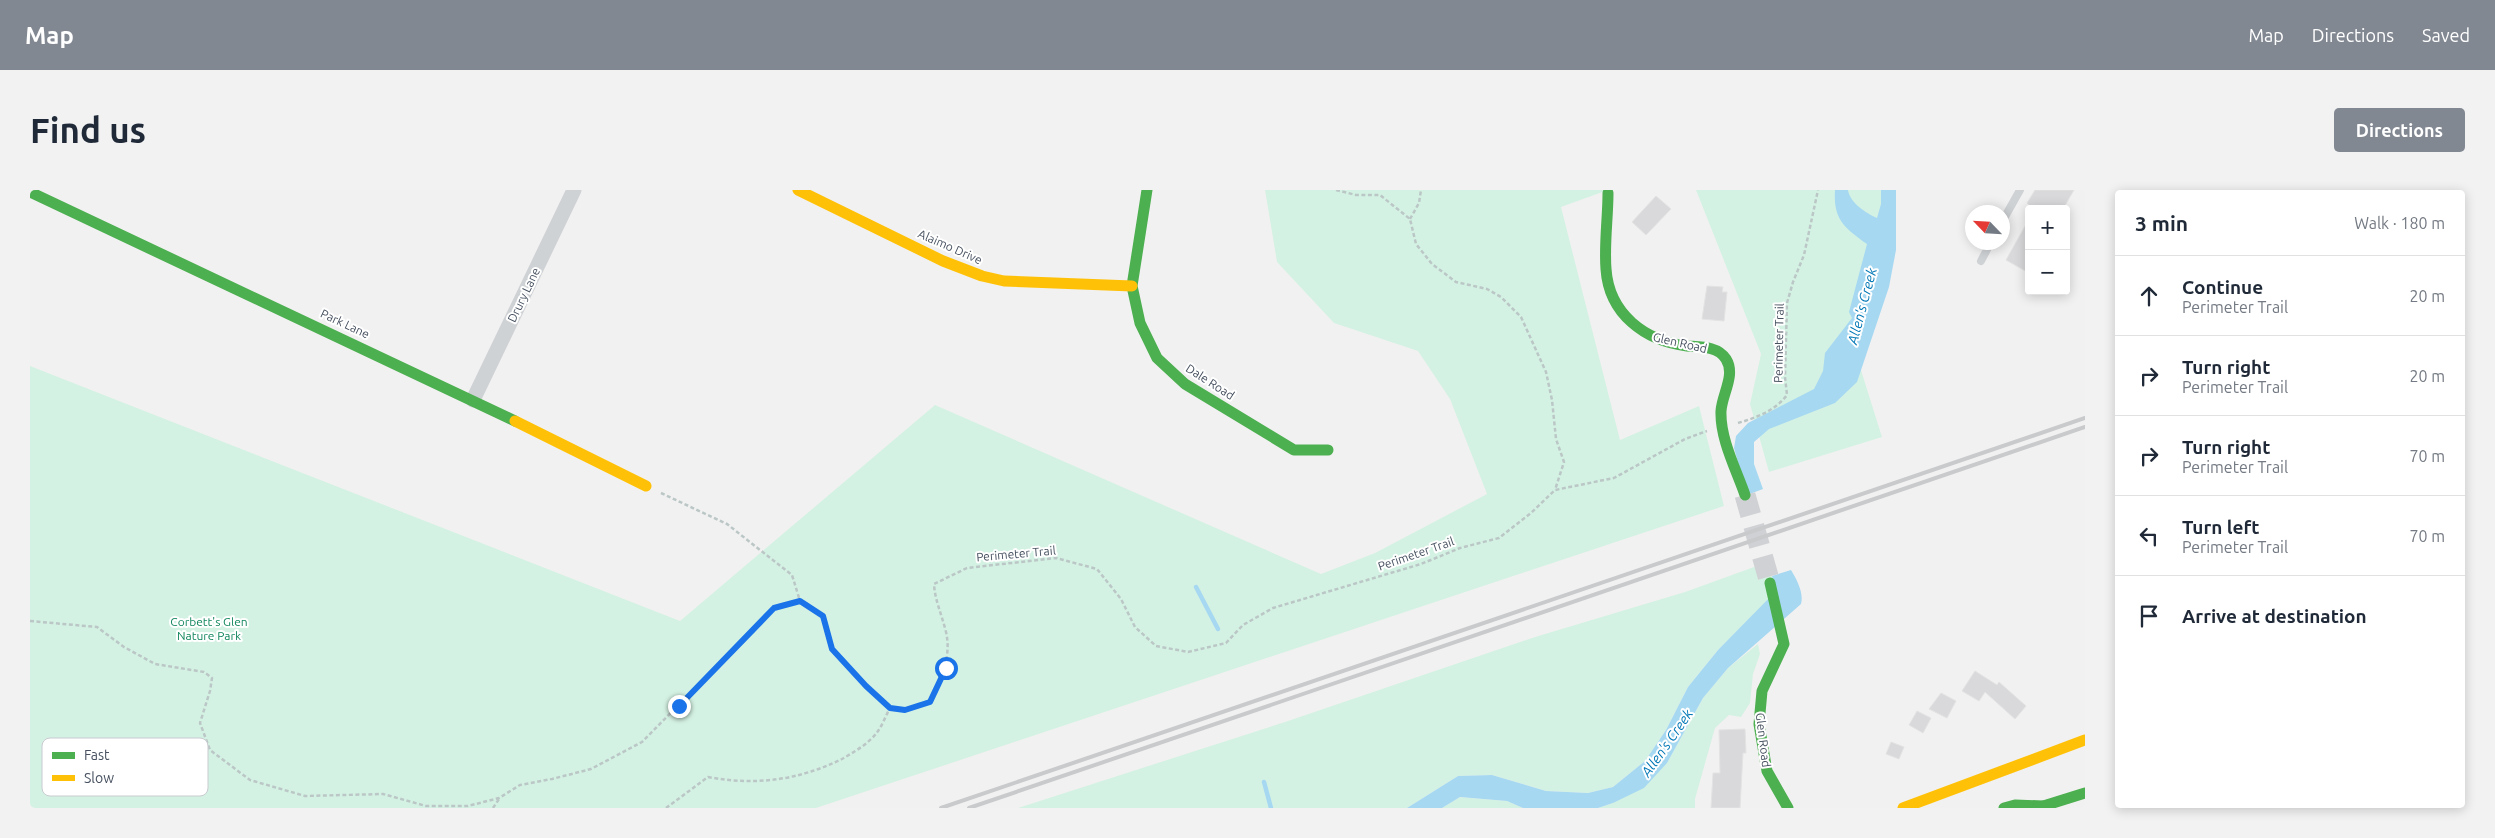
<!DOCTYPE html>
<meta charset="utf-8">
<style>
:root{--surface:#fff;--page:#f2f2f3;--text:#1f2937;--muted:#747a83;--line:#e0e1e3;--accent:#828892}
body{margin:0;font-family:Ubuntu,sans-serif;background:var(--page);color:var(--text)}
.controls{position:absolute;right:15px;top:15px;display:grid;overflow:hidden;border-radius:5px;box-shadow:0 2px 12px #0003}
.controls button{width:45px;height:45px;display:grid;place-items:center;padding:0;border:0;border-bottom:1px solid var(--line);background:var(--surface);color:var(--text);font:25px sans-serif}
.compass{position:absolute;left:1935px;top:15px;width:45px;height:45px;border-radius:50%;background:var(--surface);box-shadow:0 2px 12px #0003;rotate:295deg}
.stop{position:absolute;width:15px;height:15px;margin:-11px;border:4px solid #1a73e8;border-radius:50%;background:#fff}
.stop.end{background:#1a73e8;border-color:#fff;box-shadow:0 1px 5px #0008}
.list{margin:0;padding:0;list-style:none}
h2{display:flex;justify-content:space-between;align-items:center;height:65px;margin:0;padding:0 20px;font-size:21px}
h2 small{font-size:16px;font-weight:400;color:var(--muted)}
.list li{display:grid;grid-template-columns:32px 1fr auto;gap:15px;align-items:center;box-sizing:border-box;height:80px;padding:0 20px;border-top:1px solid var(--line)}
.list b{display:block;font-size:19px;white-space:nowrap}
.list p{margin:0;font-size:16px;white-space:nowrap;color:var(--muted)}
.list em{font-size:16px;font-style:normal;color:var(--muted)}
.icon{flex:none;width:28px;height:28px;fill:none;stroke:currentColor;stroke-width:2;stroke-linecap:round;stroke-linejoin:round}
.map{position:relative;flex:none;width:2055px;height:618px;overflow:hidden;border-radius:5px}
header{display:flex;align-items:center;gap:30px;box-sizing:border-box;height:70px;padding:0 25px;background:var(--accent);color:#fff}
header strong{font-size:24px}
nav{display:flex;gap:28px;margin-inline-start:auto;font-size:18px}
.intro{display:flex;align-items:center;justify-content:space-between;box-sizing:border-box;height:120px;padding:0 30px}
h1{margin:0;font-size:35px}
.button{padding:12px 22px;border-radius:5px;background:var(--accent);color:#fff;font-size:18px;font-weight:700}
main{display:flex;gap:30px;padding:0 30px}
aside{flex:1;background:var(--surface);border-radius:5px;box-shadow:0 2px 12px #0003}
.map>svg:first-child{display:block}
</style>
<header>
<strong>Map</strong>
<nav><a>Map</a><a>Directions</a><a>Saved</a></nav>
</header>
<div class="intro"><h1>Find us</h1><a class="button">Directions</a></div>
<main>
<div class="map">
<svg width="2055" height="618" viewBox="0 0 2055 618">
<rect width="100%" height="100%" fill="#f2f1f1"/>
<g fill="#d4f2e3">
<path d="M1235,0H1578L1531,17L1590,250L1669,216L1694,316L786,618H0V176L650,431L905,215L1291,384L1345,363L1457,304L1420,209L1388,161L1304,133L1247,72Z"/>
<path d="M1666,0H1864L1830,177L1852,247L1739,282L1720,214L1731,164Z"/>
<path d="M1724,377L1742,386L1747,402L1688,460L1658,497L1636,540L1615,571L1583,597L1558,603L1516,601L1462,585L1428,586L1377,618H988L1255,532L1505,447L1655,402Z"/>
<path d="M1728,454L1730,464L1723,484L1720,513L1711,527L1699,525L1685,538L1665,609V618H1568L1583,613L1637,573L1673,508L1698,478Z"/>
<path d="M1430,607L1477,611L1493,618H1412Z"/>
</g>
<g fill="#a6d8f2">
<path d="M1805,0H1818C1820,13 1836,23 1847,28L1851,14V0H1866V60L1859,97L1827,192L1805,213L1739,239L1724,252V274L1733,299L1717,305L1704,258L1706,246L1718,233L1784,199L1793,181L1795,163L1822,128L1819,122L1837,54C1815,38 1803,30 1805,0Z"/>
<path d="M1761,380C1767,390 1774,403 1771,414L1698,478L1673,508L1637,573L1614,598L1583,613L1568,618H1493L1477,611L1430,607L1412,618H1377L1428,586L1462,585L1516,601L1558,603L1583,597L1615,571L1636,540L1658,497L1688,460L1746,401L1742,386Z"/>
</g>
<g fill="none" stroke-linecap="round" stroke-linejoin="round">
<g stroke="#a6d8f2" stroke-width="4.5">
<path d="M1166,397L1188,439"/>
<path d="M1234,592L1241,618"/>
</g>
</g>
<g fill="#d9d9db" stroke="#e3e3e4">
<path d="M2005,0H2044L2033,19H2003L1997,13Z"/>
<path d="M1626,6L1641,19L1616,45L1602,32Z"/>
<path d="M1999,29V83L1976,70Z"/>
<path d="M1677,96L1693,97L1692,102H1697L1694,131L1672,129Z"/>
<path d="M1945,481L1967,495L1969,492L1996,516L1985,529L1955,502L1949,511L1932,501Z"/>
<path d="M1911,503L1926,511L1917,528L1899,519Z"/>
<path d="M1887,521L1901,528L1893,543L1879,535Z"/>
<path d="M1715,539L1716,563H1713L1710,618H1681L1683,583H1690L1689,540Z"/>
<path d="M1861,552L1874,557L1869,569L1856,564Z"/>
</g>
<g fill="none" stroke-linecap="round" stroke-linejoin="round">
<path stroke="#d0d1d4" stroke-width="21" stroke-dasharray="21 11" stroke-linecap="butt" d="M1715,305L1740,393"/>
<g stroke="#bbc7c6" stroke-width="2.5" stroke-dasharray="4 2.5" stroke-linecap="butt">
<path d="M1306,0L1326,5H1350L1380,29L1386,54L1402,74L1426,92L1457,99L1471,107L1491,127L1516,182L1522,210L1526,249L1534,272L1525,300"/>
<path d="M1380,29L1389,13L1391,0"/>
<path d="M1708,233C1726,228 1746,220 1757,205L1755,187L1757,113L1763,92L1774,65L1788,0"/>
<path d="M631,303L697,334L762,385L770,411"/>
<path d="M0,431L67,437L94,457L125,474L174,482L182,488L180,501L170,533L180,560L220,590L275,606L353,604L396,616H438L469,608L490,595L522,589L561,579L612,552L744,418L770,411L793,426L802,459L836,496L860,518L875,520L900,512C910,490 922,468 916,442C912,425 905,411 904,394L937,378L1026,368L1067,379L1091,409L1105,437L1126,456L1158,462L1196,453L1213,435L1243,418L1391,374L1430,358L1469,348L1501,323L1525,300L1584,288L1655,249L1677,241"/>
<path d="M463,618L469,609"/>
<path d="M636,618L678,587C726,596 769,590 812,569C824,562 840,553 848,541C853,534 856,525 860,518"/>
</g>
<g stroke="#cfd2d5" stroke-width="8">
<path d="M1972,32L1990,0"/>
<path d="M1951,71L1961,52"/>
</g>
<path stroke="#cfd2d5" stroke-width="15" d="M443,210L544,0"/>
<g stroke="#4caf50" stroke-width="11">
<path d="M1117,0L1102,96L1110,133L1127,168L1155,194L1264,260H1298"/>
<path d="M0,2L485,231"/>
<path d="M1578,3C1578,28 1574,54 1576,79C1579,124 1615,151 1657,156C1670,157 1688,156 1696,169C1706,185 1692,204 1691,221C1690,249 1706,279 1715,305"/>
<path d="M1740,393L1754,454L1732,501L1729,534L1737,581L1758,618"/>
<path d="M1974,618L1985,615L2013,616"/>
<path d="M2007,618L2055,603"/>
</g>
<g stroke="#ffc107" stroke-width="11">
<path d="M768,0L913,71L952,86L974,91L1102,96"/>
<path d="M485,231L616,296"/>
<path d="M1873,618L2055,550"/>
</g>
<g stroke="#c8cacc" stroke-width="4">
<path d="M911,618L2055,228"/>
<path d="M939,618L2055,237"/>
</g>
</g>
<g fill="none" stroke-linecap="round" stroke-linejoin="round">
<path stroke="#1a73e8" stroke-width="6" d="M649,516L744,418L770,411L793,426L802,459L836,496L860,518L875,520L900,512L916,478"/>
</g>
<g text-anchor="middle" stroke-width="4" stroke-linejoin="round" paint-order="stroke">
<g font-size="12" fill="#46505f" stroke="#fff">
<text transform="translate(920 57) rotate(24)" y="4">Alaimo Drive</text>
<text transform="translate(494 105) rotate(-64)" y="4">Drury Lane</text>
<text transform="translate(315 134) rotate(25)" y="4">Park Lane</text>
<text transform="translate(1650 153) rotate(13)" y="4">Glen Road</text>
<text transform="translate(1749 153) rotate(-89)" y="4">Perimeter Trail</text>
<text transform="translate(1180 192) rotate(33)" y="4">Dale Road</text>
<text transform="translate(986 364) rotate(-5)" y="4">Perimeter Trail</text>
<text transform="translate(1386 364) rotate(-19)" y="4">Perimeter Trail</text>
<text transform="translate(1733 550) rotate(83)" y="4">Glen Road</text>
</g>
<g font-size="12" fill="#11865c" stroke="#fff">
<text x="179" y="436">Corbett's Glen<tspan x="179" dy="14">Nature Park</tspan></text>
</g>
<g font-size="14" font-style="italic" fill="#0378b6" stroke="#fff">
<text transform="translate(1832 116) rotate(-75)" y="5">Allen's Creek</text>
<text transform="translate(1637 553) rotate(-55)" y="5">Allen's Creek</text>
</g>
</g>
<rect x="12" y="548" width="166" height="58" rx="8" fill="#fff" stroke="#c8cacf" stroke-width="1"/>
<rect x="22" y="562" width="23" height="7" fill="#4caf50"/>
<rect x="22" y="585" width="23" height="6" fill="#ffc107"/>
<g font-size="14" fill="#46505f">
<text x="54" y="570">Fast</text>
<text x="54" y="593">Slow</text>
</g>
</svg>
<div class="controls">
<button>+</button>
<button>−</button>
</div>
<svg class="compass" viewBox="-18 -18 36 36"><path d="M0-13l5 13h-10z" fill="#e53935"/><path d="M0 13l5-13h-10z" fill="#747a83"/></svg>
<div class="stop" style="left:916px;top:478px"></div>
<div class="stop end" style="left:649px;top:516px"></div>
</div>
<aside>
<h2>3 min<small>Walk · 180 m</small></h2>
<ul class="list">
<li><svg class="icon" aria-label="ahead" viewBox="0 0 24 24"><path d="M12 20V5M6 11l6-6 6 6"/></svg><div><b>Continue</b><p>Perimeter Trail</p></div><em>20 m</em></li>
<li><svg class="icon" aria-label="right" viewBox="0 0 24 24"><path d="M7 20v-9h11M14 6l5 5-5 5"/></svg><div><b>Turn right</b><p>Perimeter Trail</p></div><em>20 m</em></li>
<li><svg class="icon" aria-label="right" viewBox="0 0 24 24"><path d="M7 20v-9h11M14 6l5 5-5 5"/></svg><div><b>Turn right</b><p>Perimeter Trail</p></div><em>70 m</em></li>
<li><svg class="icon" aria-label="left" viewBox="0 0 24 24"><path d="M17 20v-9H6M10 6l-5 5 5 5"/></svg><div><b>Turn left</b><p>Perimeter Trail</p></div><em>70 m</em></li>
<li><svg class="icon" aria-label="arrive" viewBox="0 0 24 24"><path d="M6 21V4h12l-3 4 3 4H6"/></svg><div><b>Arrive at destination</b></div></li>
</ul>
</aside>
</main>
